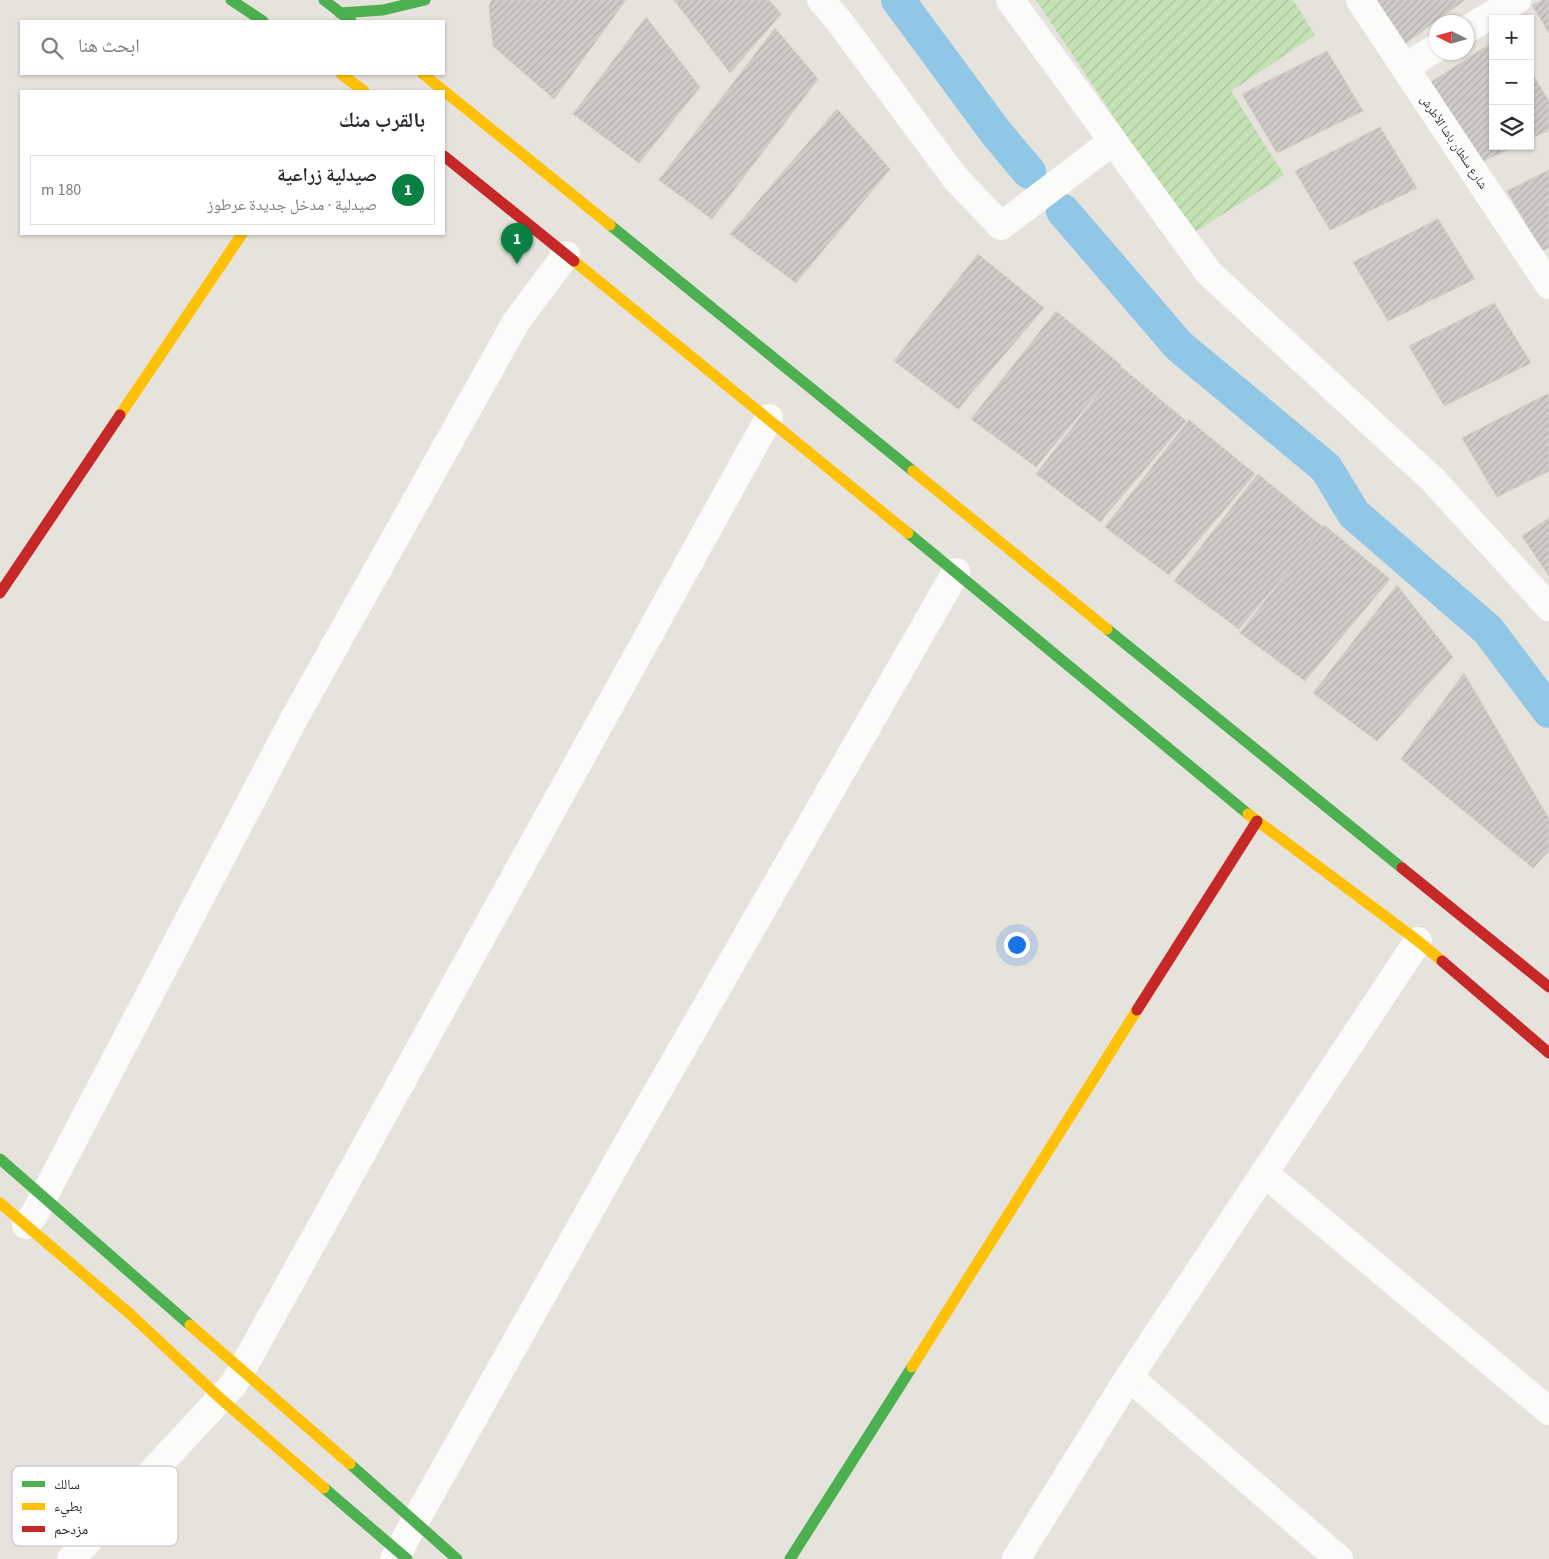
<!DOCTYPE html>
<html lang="ar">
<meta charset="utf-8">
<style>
:root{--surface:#fff;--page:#f7f7f7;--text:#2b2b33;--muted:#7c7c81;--line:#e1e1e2;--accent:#0b8043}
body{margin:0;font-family:"Source Sans 3","Noto Naskh Arabic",sans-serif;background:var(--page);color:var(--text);direction:rtl}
.controls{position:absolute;right:15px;top:15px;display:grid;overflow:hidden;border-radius:0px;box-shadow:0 1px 4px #0004}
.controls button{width:45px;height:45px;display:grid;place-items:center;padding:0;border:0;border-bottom:1px solid var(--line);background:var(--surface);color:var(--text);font:25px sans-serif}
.compass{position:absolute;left:1429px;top:15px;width:45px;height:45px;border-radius:50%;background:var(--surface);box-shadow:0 1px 4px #0004;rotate:275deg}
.you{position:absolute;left:1016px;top:944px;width:18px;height:18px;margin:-12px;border:4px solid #fff;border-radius:50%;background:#1a73e8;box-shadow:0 0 0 8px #1a73e833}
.badge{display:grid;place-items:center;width:32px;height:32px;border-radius:50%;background:var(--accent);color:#fff;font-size:16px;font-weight:700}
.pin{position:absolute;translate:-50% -41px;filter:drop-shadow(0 1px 2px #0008)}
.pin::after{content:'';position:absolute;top:26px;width:18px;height:15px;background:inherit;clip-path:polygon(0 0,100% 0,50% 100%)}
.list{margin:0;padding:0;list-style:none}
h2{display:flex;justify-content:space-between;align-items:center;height:65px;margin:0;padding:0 20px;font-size:21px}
h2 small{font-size:16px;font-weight:400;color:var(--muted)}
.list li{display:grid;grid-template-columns:32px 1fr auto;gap:15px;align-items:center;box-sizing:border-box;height:70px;margin:0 10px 10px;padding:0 10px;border:1px solid var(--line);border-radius:0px}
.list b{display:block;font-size:19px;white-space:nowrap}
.list p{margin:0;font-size:16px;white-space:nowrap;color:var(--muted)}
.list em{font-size:16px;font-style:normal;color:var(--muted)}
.icon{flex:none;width:28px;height:28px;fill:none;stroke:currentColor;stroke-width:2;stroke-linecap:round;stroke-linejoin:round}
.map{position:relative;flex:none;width:1549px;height:1559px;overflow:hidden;direction:ltr}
.search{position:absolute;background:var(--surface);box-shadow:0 1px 4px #0004;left:20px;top:20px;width:425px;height:55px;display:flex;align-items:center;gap:12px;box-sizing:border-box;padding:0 18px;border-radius:0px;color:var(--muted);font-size:19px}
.panel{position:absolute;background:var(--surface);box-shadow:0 1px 4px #0004;left:20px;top:90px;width:425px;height:145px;border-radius:0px;direction:rtl}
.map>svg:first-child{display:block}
</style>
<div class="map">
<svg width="1549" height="1559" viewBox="0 0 1549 1559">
<defs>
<pattern id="garden-furrows" width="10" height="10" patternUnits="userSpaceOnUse" patternTransform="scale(1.25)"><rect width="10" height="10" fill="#c3e1b5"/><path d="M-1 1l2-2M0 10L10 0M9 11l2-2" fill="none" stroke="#a8c19c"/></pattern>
<pattern id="building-hatch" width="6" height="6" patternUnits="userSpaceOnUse" patternTransform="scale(1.25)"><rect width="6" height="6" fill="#cfccc7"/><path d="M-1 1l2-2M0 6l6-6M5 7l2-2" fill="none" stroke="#b2afab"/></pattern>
</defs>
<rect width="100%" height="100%" fill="#e6e3dc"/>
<path fill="url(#garden-furrows)" d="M1036,0H1293L1315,35L1231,91L1284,175L1192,234Z"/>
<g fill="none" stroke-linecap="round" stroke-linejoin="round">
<g stroke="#91c7e6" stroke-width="34">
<path d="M898,0L997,134L1029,172"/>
<path d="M1063,211L1179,346L1326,468L1354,514L1488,630L1549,711"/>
</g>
</g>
<g fill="url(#building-hatch)" stroke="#d0cec8">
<path d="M492,0H626L554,99L493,46L489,6Z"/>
<path d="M674,0H769L781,14L730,73Z"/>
<path d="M1368,0H1465L1402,46Z"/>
<path d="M1543,0H1549V33L1532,5Z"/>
<path d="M646,17L700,87L639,163L573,114Z"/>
<path d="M775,28L818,79L712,219L659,180Z"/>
<path d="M1493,42V146H1515L1476,165L1425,86Z"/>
<path d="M1327,51L1363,111L1277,153L1242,94Z"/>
<path d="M1530,70L1549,101V130L1530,139Z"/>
<path d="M837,109L890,169L796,283L730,234Z"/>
<path d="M1380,127L1417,188L1330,230L1295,171Z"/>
<path d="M1549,170V247L1542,251L1507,191Z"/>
<path d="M1438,219L1475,279L1388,321L1353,262Z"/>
<path d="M978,254L1044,308L958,409L894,361Z"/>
<path d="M1494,303L1531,363L1444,406L1409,346Z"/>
<path d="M1056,311L1121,365L1036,467L971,419Z"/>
<path d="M1120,366L1186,421L1100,522L1036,474Z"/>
<path d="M1547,394L1549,397V471L1497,497L1462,438Z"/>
<path d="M1189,420L1255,474L1169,575L1105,527Z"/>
<path d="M1258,474L1324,528L1239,629L1174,581Z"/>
<path d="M1549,518V576L1522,536Z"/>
<path d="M1324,525L1390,579L1305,681L1240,633Z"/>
<path d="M1397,585L1453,657L1377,741L1313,693Z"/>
<path d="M1464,673L1549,819V851L1533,868L1401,759Z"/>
</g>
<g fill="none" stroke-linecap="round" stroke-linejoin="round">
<g stroke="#fbfbfa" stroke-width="28">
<path d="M821,0L839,21L956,179L1001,226L1113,141"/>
<path d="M1010,0L1209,273L1432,479L1549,607"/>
<path d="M1360,0L1549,285"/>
<path d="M1466,30L1517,0"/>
<path d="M1405,67L1436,48"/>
<path d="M1264,1173L1549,1411"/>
<path d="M26,1225L34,1215L295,717L516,322L566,255"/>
<path d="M1129,1377L1339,1559"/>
<path d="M71,1559L234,1384L769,418"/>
<path d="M394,1559L621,1155L956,572"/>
<path d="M1016,1559L1129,1377L1418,941"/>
</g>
<g stroke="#4caf50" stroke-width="11">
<path d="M231,0L263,21"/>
<path d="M324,0L351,21"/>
<path d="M340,13L383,10L425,0"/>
<path d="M610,225L913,471"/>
<path d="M908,533L1248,814"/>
<path d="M1107,629L1402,868"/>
<path d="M0,1159L190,1325"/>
<path d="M350,1464L457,1559"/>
<path d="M324,1488L407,1559"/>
<path d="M790,1559L912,1367"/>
</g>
<g stroke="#ffc107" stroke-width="11">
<path d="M341,74L364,91"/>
<path d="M423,74L610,225"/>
<path d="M574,261L908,533"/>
<path d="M120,415L242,234"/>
<path d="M913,471L1107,629"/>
<path d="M1248,814L1418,941L1442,961"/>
<path d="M0,1203L130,1314L221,1399L324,1488"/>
<path d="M190,1325L350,1464"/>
<path d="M912,1367L1137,1010"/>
</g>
<g stroke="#c62828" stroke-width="11">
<path d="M444,156L574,261"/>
<path d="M0,593L120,415"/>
<path d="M1402,868L1549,987"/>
<path d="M1442,961L1549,1053"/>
<path d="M1137,1010L1257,821"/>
</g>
</g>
<g text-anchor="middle" stroke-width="4.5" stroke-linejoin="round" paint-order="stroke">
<g font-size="12" fill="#272727" stroke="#fff">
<text transform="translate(1454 142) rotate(56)" y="4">شارع سلطان باشا الأطرش</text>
</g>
</g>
<rect x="12" y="1466" width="166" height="80" rx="8" fill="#fff" stroke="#bebebe" stroke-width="1"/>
<rect x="22" y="1481" width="23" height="6" fill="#4caf50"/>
<rect x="22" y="1503" width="23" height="7" fill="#ffc107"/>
<rect x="22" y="1526" width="23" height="6" fill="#c62828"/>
<g font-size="14" fill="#272727">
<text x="54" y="1489">سالك</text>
<text x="54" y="1511">بطيء</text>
<text x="54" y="1534">مزدحم</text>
</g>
</svg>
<div class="controls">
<button>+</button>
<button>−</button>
<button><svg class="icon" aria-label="layers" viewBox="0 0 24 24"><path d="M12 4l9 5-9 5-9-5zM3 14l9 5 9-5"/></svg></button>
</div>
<svg class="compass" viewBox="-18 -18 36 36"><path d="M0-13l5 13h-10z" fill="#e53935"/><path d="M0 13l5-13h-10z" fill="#7c7c81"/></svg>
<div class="you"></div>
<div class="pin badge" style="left:517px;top:264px">1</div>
<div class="search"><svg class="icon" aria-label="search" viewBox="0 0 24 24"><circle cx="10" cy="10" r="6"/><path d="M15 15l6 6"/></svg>ابحث هنا</div>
<section class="panel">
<h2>بالقرب منك<small></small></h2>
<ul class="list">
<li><span class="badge">1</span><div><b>صيدلية زراعية</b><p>صيدلية · مدخل جديدة عرطوز</p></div><em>180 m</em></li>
</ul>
</section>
</div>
